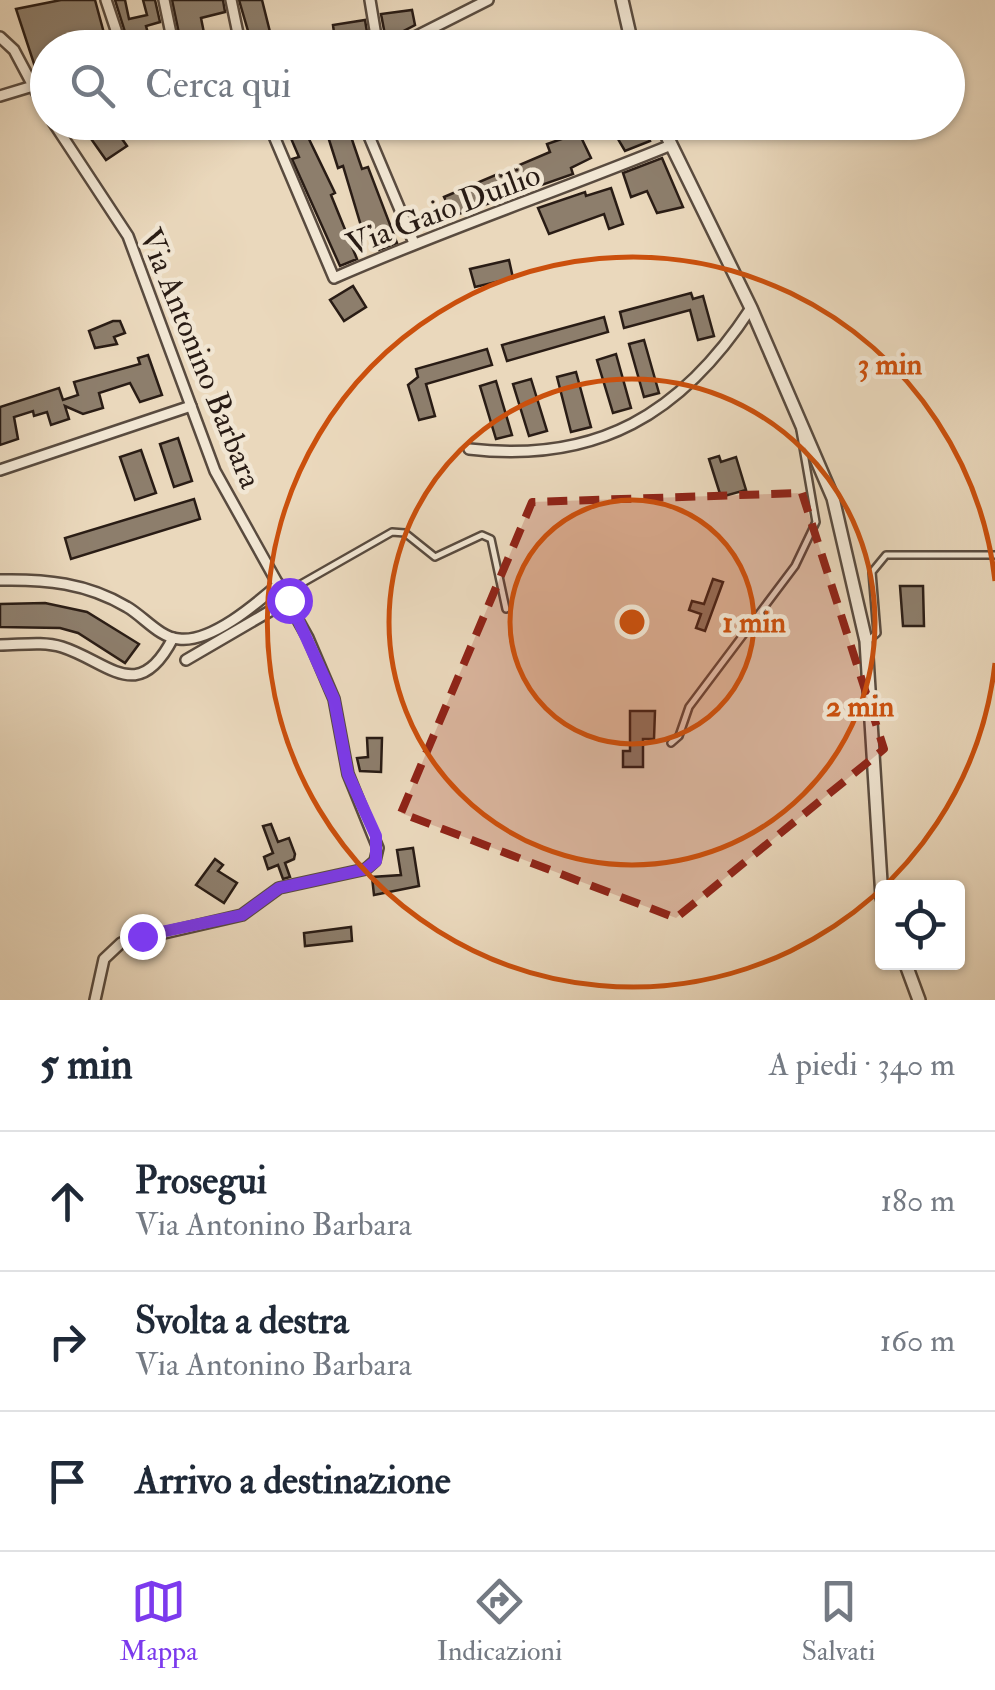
<!DOCTYPE html>
<html lang="it">
<meta charset="utf-8">
<style>
:root{--surface:#fff;--page:#f2f2f3;--text:#1f2937;--muted:#747a83;--line:#e0e1e3;--accent:#7c3aed}
body{margin:0;font-family:"IM FELL Double Pica",serif;background:var(--page);color:var(--text)}
.controls{position:absolute;right:30px;bottom:30px;display:grid;overflow:hidden;border-radius:10px;box-shadow:0 2px 8px #0004}
.controls button{width:90px;height:90px;display:grid;place-items:center;padding:0;border:0;border-bottom:2px solid var(--line);background:var(--surface);color:var(--text);font:50px sans-serif}
.stop{position:absolute;width:30px;height:30px;margin:-22px;border:8px solid #7c3aed;border-radius:50%;background:#fff}
.stop.end{background:#7c3aed;border-color:#fff;box-shadow:0 2px 10px #0008}
.list{margin:0;padding:0;list-style:none}
h2{display:flex;justify-content:space-between;align-items:center;height:130px;margin:0;padding:0 40px;font-size:42px}
h2 small{font-size:32px;font-weight:400;color:var(--muted)}
.list li{display:grid;grid-template-columns:65px 1fr auto;gap:30px;align-items:center;box-sizing:border-box;height:140px;padding:0 40px;border-top:2px solid var(--line)}
.list b{display:block;font-size:38px;white-space:nowrap}
.list p{margin:0;font-size:32px;white-space:nowrap;color:var(--muted)}
.list em{font-size:32px;font-style:normal;color:var(--muted)}
.icon{flex:none;width:55px;height:55px;fill:none;stroke:currentColor;stroke-width:2;stroke-linecap:round;stroke-linejoin:round}
.map{position:relative;flex:none;width:995px;height:1000px;overflow:hidden}
.search{position:absolute;background:var(--surface);box-shadow:0 2px 8px #0004;left:30px;right:30px;top:30px;height:110px;display:flex;align-items:center;gap:25px;box-sizing:border-box;padding:0 35px;border-radius:55px;color:var(--muted);font-size:38px}
.sheet{height:550px;background:var(--surface)}
nav{display:flex;justify-content:space-around;align-items:center;box-sizing:border-box;height:140px;border-top:2px solid var(--line);background:var(--surface);font-size:28px;color:var(--muted)}
nav a{display:grid;justify-items:center;gap:5px}
nav .on{color:var(--accent)}
.map>svg:first-child{display:block}
</style>
<div class="map">
<svg width="995" height="1000" viewBox="0 0 995 1000">
<rect width="100%" height="100%" fill="#ead8bc"/>
<filter id="stains"><feTurbulence type="fractalNoise" baseFrequency=".002" numOctaves="4"/><feColorMatrix values="0 0 0 0 .2 0 0 0 0 .09 0 0 0 0 .02 0 0 0 .5 -.17"/></filter>
<radialGradient id="worn" r=".72"><stop offset=".6" stop-color="#630" stop-opacity="0"/><stop offset="1" stop-color="#630" stop-opacity=".3"/></radialGradient>
<g fill="#8d7e6c" stroke="#291c15" stroke-width="2.5">
<path d="M61,0H95L108,48H48V77L39,79L16,9Z"/>
<path d="M115,0H125L129,19L147,15L143,0H155L160,22L146,26L152,48H130Z"/>
<path d="M172,0H223L225,12L201,18L204,33L229,32L233,48H182Z"/>
<path d="M239,0H262L274,48H253Z"/>
<path d="M412,10L415,25L386,40L381,14Z"/>
<path d="M365,20L369,44L336,48L333,25Z"/>
<path d="M87,122H110L127,146L106,160L82,126Z"/>
<path d="M284,122H307L312,135L308,137L335,193L331,195L357,259L340,266L292,159L299,157Z"/>
<path d="M346,122L362,169L368,167L397,243L379,250L370,226L362,229L343,166L338,168L324,124Z"/>
<path d="M608,122H642L650,141L625,151Z"/>
<path d="M579,133L591,158L571,168L573,174L453,216L444,197L550,152L547,144Z"/>
<path d="M662,158L683,207L657,213L647,191L631,197L623,173Z"/>
<path d="M611,188L623,224L609,229L604,214L549,234L538,208L585,192L586,196Z"/>
<path d="M509,260L513,278L475,287L470,269Z"/>
<path d="M353,286L366,307L344,321L330,300Z"/>
<path d="M691,293L693,299L703,296L714,336L698,340L690,310L624,328L620,312Z"/>
<path d="M604,317L608,332L507,361L502,345Z"/>
<path d="M113,321H120L125,333L114,337L117,344L95,348L89,331Z"/>
<path d="M644,340L659,393L644,397L629,344Z"/>
<path d="M487,349L492,365L426,384L435,416L419,420L408,385L418,377L416,369Z"/>
<path d="M616,354L631,408L613,413L597,360Z"/>
<path d="M148,355L162,395L140,402L130,383L99,393L103,408L83,414L65,406L69,419L51,425L47,412L34,416L33,411L14,417L18,439L0,445V407L59,388L63,400L78,395L74,382L140,364L138,358Z"/>
<path d="M576,372L591,427L571,432L557,377Z"/>
<path d="M531,379L547,431L529,436L513,384Z"/>
<path d="M496,381L512,435L496,439L480,386Z"/>
<path d="M178,438L192,481L174,487L160,444Z"/>
<path d="M141,450L156,493L135,500L120,457Z"/>
<path d="M719,456L721,462L736,457L746,490L721,497L709,459Z"/>
<path d="M194,499L200,519L71,559L65,538Z"/>
<path d="M713,579L723,582L705,631L696,628L701,614L689,610L692,601L704,604Z"/>
<path d="M900,586H923L924,626H903Z"/>
<path d="M45,603L87,612L139,644L125,663L78,633L60,628L0,627V604Z"/>
<path d="M630,711H655L654,739H643V767H623V751H630Z"/>
<path d="M367,738H382L381,772L360,771L357,758L368,757Z"/>
<path d="M271,824L278,842L289,838L295,854L294,859L285,863L290,877L283,879L278,865L268,869L264,857L273,853L263,826Z"/>
<path d="M413,848L419,886L374,895L372,877L401,875L397,850Z"/>
<path d="M215,859L223,865L218,871L237,883L224,903L196,885Z"/>
<path d="M351,927L352,941L305,946L304,933Z"/>
</g>
<g fill="none" stroke-linecap="round" stroke-linejoin="round">
<g stroke="#594b3f" stroke-width="10">
<g id="service">
<path d="M285,593L392,532L405,533L435,557L482,535L491,539L506,609"/>
<path d="M869,640L877,633L872,572L886,555H995"/>
<path d="M671,743L679,736L689,707L795,566L816,522L800,430"/>
</g>
</g>
<g stroke="#594b3f" stroke-width="14">
<g id="minor">
<path d="M106,0L122,48"/>
<path d="M164,0L174,48"/>
<path d="M231,0L241,48"/>
<path d="M370,0L378,48"/>
<path d="M0,37L14,50L48,114"/>
<path d="M393,48L488,0"/>
<path d="M0,96L33,86"/>
<path d="M53,122L128,236L215,471L308,638L334,699L348,774L378,848L375,861L366,869L279,888L242,915L121,943L104,959L95,1000"/>
<path d="M268,122L334,278C445,229 559,191 671,145"/>
<path d="M363,122L414,243"/>
<path d="M469,449C597,464 682,414 751,308"/>
<path d="M0,470L191,406"/>
<path d="M0,580C45,579 87,583 127,607C143,616 160,638 179,639C211,643 256,604 279,584"/>
<path d="M0,645C21,645 42,641 62,647C109,662 138,706 173,638"/>
<path d="M186,660L289,600"/>
</g>
</g>
<g stroke="#594b3f" stroke-width="16">
<g id="tertiary">
<path d="M622,0L633,48"/>
<path d="M660,122L751,308L833,498L866,641L882,898"/>
<path d="M905,962L919,1000"/>
</g>
</g>
<use href="#service" stroke="#f1e6d3" stroke-width="5"/>
<use href="#minor" stroke="#f1e6d3" stroke-width="9"/>
<use href="#tertiary" stroke="#f1e6d3" stroke-width="11"/>
</g>
<g fill="none" stroke-linecap="round" stroke-linejoin="round">
<path stroke="#7c3aed" stroke-width="12" d="M142,936L242,915L279,888L366,869L376,861V836L348,774L334,699L289,600"/>
</g>
<path fill="#8f2418" fill-opacity="0.2" stroke="#8f2418" stroke-width="8" stroke-dasharray="20 12" stroke-linejoin="round" d="M802,493L884,749L676,918L401,813L532,502Z"/>
<circle cx="632" cy="622" r="122" fill="#cb500d" fill-opacity=".12"/>
<g fill="none" stroke="#cb500d" stroke-width="5">
<circle cx="632" cy="622" r="122"/>
<circle cx="632" cy="622" r="243"/>
<path d="M995 663A365 365 0 1 1 995 581"/>
</g>
<g text-anchor="middle" stroke-width="9" stroke-linejoin="round" paint-order="stroke">
<g font-size="32" fill="#291c15" stroke="#f1e6d3">
<text transform="translate(443 209) rotate(-21)" y="11">Via Gaio Duilio</text>
<text transform="translate(201 358) rotate(68)" y="11">Via Antonino Barbara</text>
</g>
</g>
<circle cx="632" cy="622" r="15" fill="#cb500d" stroke="#f1e6d3" stroke-width="5"/>
<g font-size="30" text-anchor="middle" font-weight="bold" fill="#cb500d" stroke="#f1e6d3" stroke-width="9" stroke-linejoin="round" paint-order="stroke">
<text x="890" y="374">3 min</text>
<text x="754" y="632">1 min</text>
<text x="860" y="716">2 min</text>
</g>
<rect width="100%" height="100%" filter="url(#stains)"/>
<rect width="100%" height="100%" fill="url(#worn)"/>
</svg>
<div class="controls">
<button><svg class="icon" aria-label="locate" viewBox="0 0 24 24"><circle cx="12" cy="12" r="6"/><path d="M12 2v4M12 18v4M2 12h4M18 12h4"/></svg></button>
</div>
<div class="stop" style="left:289px;top:600px"></div>
<div class="stop end" style="left:142px;top:936px"></div>
<div class="search"><svg class="icon" aria-label="search" viewBox="0 0 24 24"><circle cx="10" cy="10" r="6"/><path d="M15 15l6 6"/></svg>Cerca qui</div>
</div>
<section class="sheet">
<h2>5 min<small>A piedi · 340 m</small></h2>
<ul class="list">
<li><svg class="icon" aria-label="ahead" viewBox="0 0 24 24"><path d="M12 20V5M6 11l6-6 6 6"/></svg><div><b>Prosegui</b><p>Via Antonino Barbara</p></div><em>180 m</em></li>
<li><svg class="icon" aria-label="right" viewBox="0 0 24 24"><path d="M7 20v-9h11M14 6l5 5-5 5"/></svg><div><b>Svolta a destra</b><p>Via Antonino Barbara</p></div><em>160 m</em></li>
<li><svg class="icon" aria-label="arrive" viewBox="0 0 24 24"><path d="M6 21V4h12l-3 4 3 4H6"/></svg><div><b>Arrivo a destinazione</b></div></li>
</ul>
</section>
<nav>
<a class="on"><svg class="icon" aria-label="map" viewBox="0 0 24 24"><path d="M3 6l6-2 6 2 6-2v14l-6 2-6-2-6 2zM9 4v14M15 6v14"/></svg>Mappa</a>
<a><svg class="icon" aria-label="directions" viewBox="0 0 24 24"><path d="M12 3l9 9-9 9-9-9zM9 14v-3h6M13 9l2 2-2 2"/></svg>Indicazioni</a>
<a><svg class="icon" aria-label="saved" viewBox="0 0 24 24"><path d="M7 4h10v16l-5-4-5 4z"/></svg>Salvati</a>
</nav>
